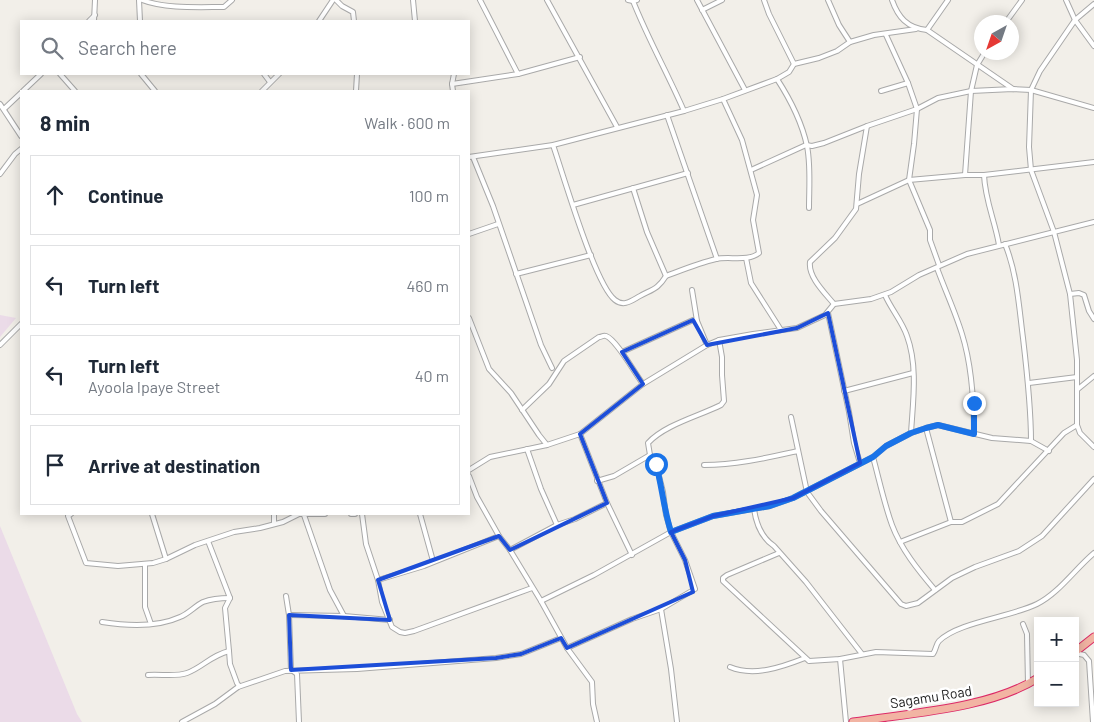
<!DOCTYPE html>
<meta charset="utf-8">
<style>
:root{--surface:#fff;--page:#f6f6f7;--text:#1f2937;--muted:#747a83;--line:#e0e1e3}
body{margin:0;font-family:Barlow,sans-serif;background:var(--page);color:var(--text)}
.controls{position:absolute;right:15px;bottom:15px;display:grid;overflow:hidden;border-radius:0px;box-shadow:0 2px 12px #0003}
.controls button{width:45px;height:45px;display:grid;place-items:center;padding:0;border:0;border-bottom:1px solid var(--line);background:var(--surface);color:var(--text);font:25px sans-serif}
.compass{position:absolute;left:974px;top:15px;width:45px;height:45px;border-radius:50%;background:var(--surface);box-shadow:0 2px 12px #0003;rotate:220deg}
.stop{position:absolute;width:15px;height:15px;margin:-11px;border:4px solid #1a73e8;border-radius:50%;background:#fff}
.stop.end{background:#1a73e8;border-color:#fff;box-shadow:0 1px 5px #0008}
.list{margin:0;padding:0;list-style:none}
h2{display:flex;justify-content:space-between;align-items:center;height:65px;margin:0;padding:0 20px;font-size:21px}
h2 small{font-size:16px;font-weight:400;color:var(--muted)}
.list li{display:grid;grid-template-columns:32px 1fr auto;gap:15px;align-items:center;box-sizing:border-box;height:80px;margin:0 10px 10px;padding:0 10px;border:1px solid var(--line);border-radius:0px}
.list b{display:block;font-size:19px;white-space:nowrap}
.list p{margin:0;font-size:16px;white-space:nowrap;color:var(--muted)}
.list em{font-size:16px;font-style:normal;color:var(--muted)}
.icon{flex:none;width:28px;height:28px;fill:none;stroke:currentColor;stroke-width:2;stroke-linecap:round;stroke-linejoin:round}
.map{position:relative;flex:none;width:1094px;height:722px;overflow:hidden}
.search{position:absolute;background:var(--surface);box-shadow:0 2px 12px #0003;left:20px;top:20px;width:450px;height:55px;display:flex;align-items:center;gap:12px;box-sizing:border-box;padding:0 18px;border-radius:0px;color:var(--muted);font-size:19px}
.panel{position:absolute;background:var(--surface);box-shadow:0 2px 12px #0003;left:20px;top:90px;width:450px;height:425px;border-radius:0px}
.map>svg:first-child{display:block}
</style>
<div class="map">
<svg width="1094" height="722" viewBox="0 0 1094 722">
<rect width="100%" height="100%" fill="#f2efe9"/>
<g fill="#ebdbe8">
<path d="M0,315L16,318L0,337Z"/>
<path d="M0,526L77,714L82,722H0Z"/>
</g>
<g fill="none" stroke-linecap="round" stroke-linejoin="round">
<g stroke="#a9a9a9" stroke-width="6">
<g id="minor">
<path d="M139,0L140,21"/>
<path d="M142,0C165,9 199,7 224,7L232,0"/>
<path d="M336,0L342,6L353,12L354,21"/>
<path d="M413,0L415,21"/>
<path d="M480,0L518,74L580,57"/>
<path d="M547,0L617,127"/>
<path d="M628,0L633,1L637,0"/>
<path d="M697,0L745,90"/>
<path d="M764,0L769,14L794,64"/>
<path d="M828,0L839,25L850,42"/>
<path d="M892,0C898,17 907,28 927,30L1013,89"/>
<path d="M1066,0L1075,20L1094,46"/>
<path d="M633,1C648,39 668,74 684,111"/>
<path d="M702,10L722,0"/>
<path d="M89,21L95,15"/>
<path d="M94,21L95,0"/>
<path d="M319,21L333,0"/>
<path d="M1006,22L1022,0"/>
<path d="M927,30L948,0"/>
<path d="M886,35L908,83L917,109L914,144L909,180L930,230V240L939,265"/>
<path d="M60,74L75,91"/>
<path d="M141,74L155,91"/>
<path d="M264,74L270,82"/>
<path d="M777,79C790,99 802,123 807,146C811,166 809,188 809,208"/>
<path d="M452,84L518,74"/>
<path d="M23,91L41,74"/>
<path d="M262,91L279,74"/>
<path d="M356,91L357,74"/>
<path d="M453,91L452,84L454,74"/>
<path d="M881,91L908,83"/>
<path d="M0,104L21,136"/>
<path d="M4,109L21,93"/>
<path d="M667,115L717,259"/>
<path d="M553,145C563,174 595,285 615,300C624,307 631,301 640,296C653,289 658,289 666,276C682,270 699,263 716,259C729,256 748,262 759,253L753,220L757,195L742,140L723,99"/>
<path d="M469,157L553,145L684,111L723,99L777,79L789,72L794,64L819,58L837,51L850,42L874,35L916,29"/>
<path d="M473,157L493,206L541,345L552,368"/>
<path d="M751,170L806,145L812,146L824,143L867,126L917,109L938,98L971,91L1013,89L1031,90L1094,108"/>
<path d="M0,174L15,154L21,149"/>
<path d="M965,175L971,91L977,65L985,52"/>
<path d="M984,175C985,200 995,221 999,245"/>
<path d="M633,188L647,232L666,276"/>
<path d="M857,204L909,180L965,175H984L1094,162"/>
<path d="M573,205L688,173"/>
<path d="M469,234L498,224"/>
<path d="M1005,244C1017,273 1019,307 1023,338C1027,372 1031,407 1031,441"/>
<path d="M746,258L751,283L781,330"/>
<path d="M937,268C945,290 955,311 962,334C972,366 974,401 974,434"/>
<path d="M516,274L591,255"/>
<path d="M692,290L697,321"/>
<path d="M1070,294L1079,293L1084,295L1089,311L1094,319"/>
<path d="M885,295C891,309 902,321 907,336C918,366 913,401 911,433"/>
<path d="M834,304C825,293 808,277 810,262L835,238L856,209L859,174L867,126"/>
<path d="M828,313L849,412L854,443L860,463"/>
<path d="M469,318L489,369L511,393L539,435L547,445"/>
<path d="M0,345L21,324"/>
<path d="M622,352L693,320L697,321L707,345"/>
<path d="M1029,383L1077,377"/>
<path d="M1078,389L1094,376"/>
<path d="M844,391L913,373"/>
<path d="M522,410L549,384L564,361L599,337C602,337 603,335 606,336C617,340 635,374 643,384"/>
<path d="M791,417L807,492L821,511L901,604L906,606L918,603L952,578L975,567L1019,551L1042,536L1094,479"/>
<path d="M1077,425L1080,433L1094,447"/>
<path d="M926,428L951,522"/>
<path d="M580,434L607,503L632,555"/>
<path d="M527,449L541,489L557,525"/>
<path d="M873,457C879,479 884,503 892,525C901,549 918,570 935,590"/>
<path d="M704,465C736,465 766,458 798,451"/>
<path d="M469,470L490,457L547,445L580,434L643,384L707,345L719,340L753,334L797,328L825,315L834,304L871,299L891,292L919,275L967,254L1094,222"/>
<path d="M469,476L477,497L499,536L510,550L541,601L567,648L592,682L593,704L597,722"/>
<path d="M597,481L614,476L650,455"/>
<path d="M754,509C756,523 762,538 774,546L806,582L862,654"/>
<path d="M71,514L68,516L86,563L118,566L153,563L166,559L195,545L234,532L260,528L283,522L299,514H325"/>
<path d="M152,514L166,559"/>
<path d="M274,514V524"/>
<path d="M351,514H355"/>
<path d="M362,514L366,544L378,580L382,602L392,627L400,632L405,633L414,631L532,588"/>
<path d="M420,514L433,561"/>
<path d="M304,515L330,590L344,616"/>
<path d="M208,541L230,598L225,608L229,651L230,664L237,683L239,686L238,687"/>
<path d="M900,542L951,522H962L998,504L1064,433L1077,425V360L1070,294L1054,232L1031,170L1029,147L1031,90L1040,71L1075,20L1094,4"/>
<path d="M510,550L557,525L575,519L607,503"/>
<path d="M779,553L727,575L723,578V581L809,661L840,659L876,652L933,654C936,650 936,644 939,641C958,622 1011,617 1037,604C1059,593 1075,569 1094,553"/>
<path d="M145,565V607L151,624"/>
<path d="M378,580L424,566L499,536"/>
<path d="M286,596L289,615L291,670"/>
<path d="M541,601L594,575L671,532L713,516L770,506L793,498L873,457L886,446L911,433L926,428L938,425L992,438L1031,441L1049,451"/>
<path d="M661,609L671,669L677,722"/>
<path d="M289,615L344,616L390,620"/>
<path d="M102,622C127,626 156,628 180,617C188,614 195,606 203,602C211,599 221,598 230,598"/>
<path d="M1023,624L1027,634L1028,684"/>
<path d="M567,648L632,619L661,609L695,589L685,560L671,532L666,515L663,492L656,464L650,455L648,443C664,425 699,416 721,405L724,401L722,375V357L719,340"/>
<path d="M1075,653L1084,655L1089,661L1093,722"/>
<path d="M840,659L846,722"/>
<path d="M730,667C754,677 782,667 805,658"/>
<path d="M293,671L297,674L299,722"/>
<path d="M148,675C161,674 176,677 187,673C203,667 210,656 229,651"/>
<path d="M182,722L215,704L238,687L285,671L357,669L496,658L521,654L561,638"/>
</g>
</g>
<g stroke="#dc2a67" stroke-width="9">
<g id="trunk">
<path d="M1075,652L1094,637"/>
<path d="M853,722C910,713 989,709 1038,678"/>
</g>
</g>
<use href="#minor" stroke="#fff" stroke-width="4"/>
<use href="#trunk" stroke="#f2b4a3" stroke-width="7"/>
</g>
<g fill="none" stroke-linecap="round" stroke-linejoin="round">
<path stroke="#1a73e8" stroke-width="6" d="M656,464C662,487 664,510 671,532L713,516L770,506L793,498L873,457L886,446L911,433L926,428L938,425L974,434V403"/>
</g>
<path fill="none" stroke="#1d4ed8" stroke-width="4" stroke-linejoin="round" d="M828,313L860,463L793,498L713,516L671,532L685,560L693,592L567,648L561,638L521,654L496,658L291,670L289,615L390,620L378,580L499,536L510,550L607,503L580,434L643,384L622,352L693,320L707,345L797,328Z"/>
<g text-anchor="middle" stroke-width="5" stroke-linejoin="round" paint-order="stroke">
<g font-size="14" fill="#222" stroke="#fff">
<text transform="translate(931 697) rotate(-9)" y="5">Sagamu Road</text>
</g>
</g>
</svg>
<div class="controls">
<button>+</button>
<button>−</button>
</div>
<svg class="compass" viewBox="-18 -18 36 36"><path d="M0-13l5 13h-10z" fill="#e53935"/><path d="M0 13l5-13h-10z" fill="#747a83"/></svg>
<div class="stop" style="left:656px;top:464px"></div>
<div class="stop end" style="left:974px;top:403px"></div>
<div class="search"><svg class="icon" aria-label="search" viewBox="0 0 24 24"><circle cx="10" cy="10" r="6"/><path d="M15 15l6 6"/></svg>Search here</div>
<section class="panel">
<h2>8 min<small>Walk · 600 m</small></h2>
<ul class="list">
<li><svg class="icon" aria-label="ahead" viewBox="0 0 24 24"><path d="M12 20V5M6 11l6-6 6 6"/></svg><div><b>Continue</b></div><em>100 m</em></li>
<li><svg class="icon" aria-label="left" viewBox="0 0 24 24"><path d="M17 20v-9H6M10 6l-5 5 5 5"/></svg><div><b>Turn left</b></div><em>460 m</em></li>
<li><svg class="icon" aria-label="left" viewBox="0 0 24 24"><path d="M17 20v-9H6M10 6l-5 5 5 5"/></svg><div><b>Turn left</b><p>Ayoola Ipaye Street</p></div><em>40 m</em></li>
<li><svg class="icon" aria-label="arrive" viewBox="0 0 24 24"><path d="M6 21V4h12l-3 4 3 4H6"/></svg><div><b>Arrive at destination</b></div></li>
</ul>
</section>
</div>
